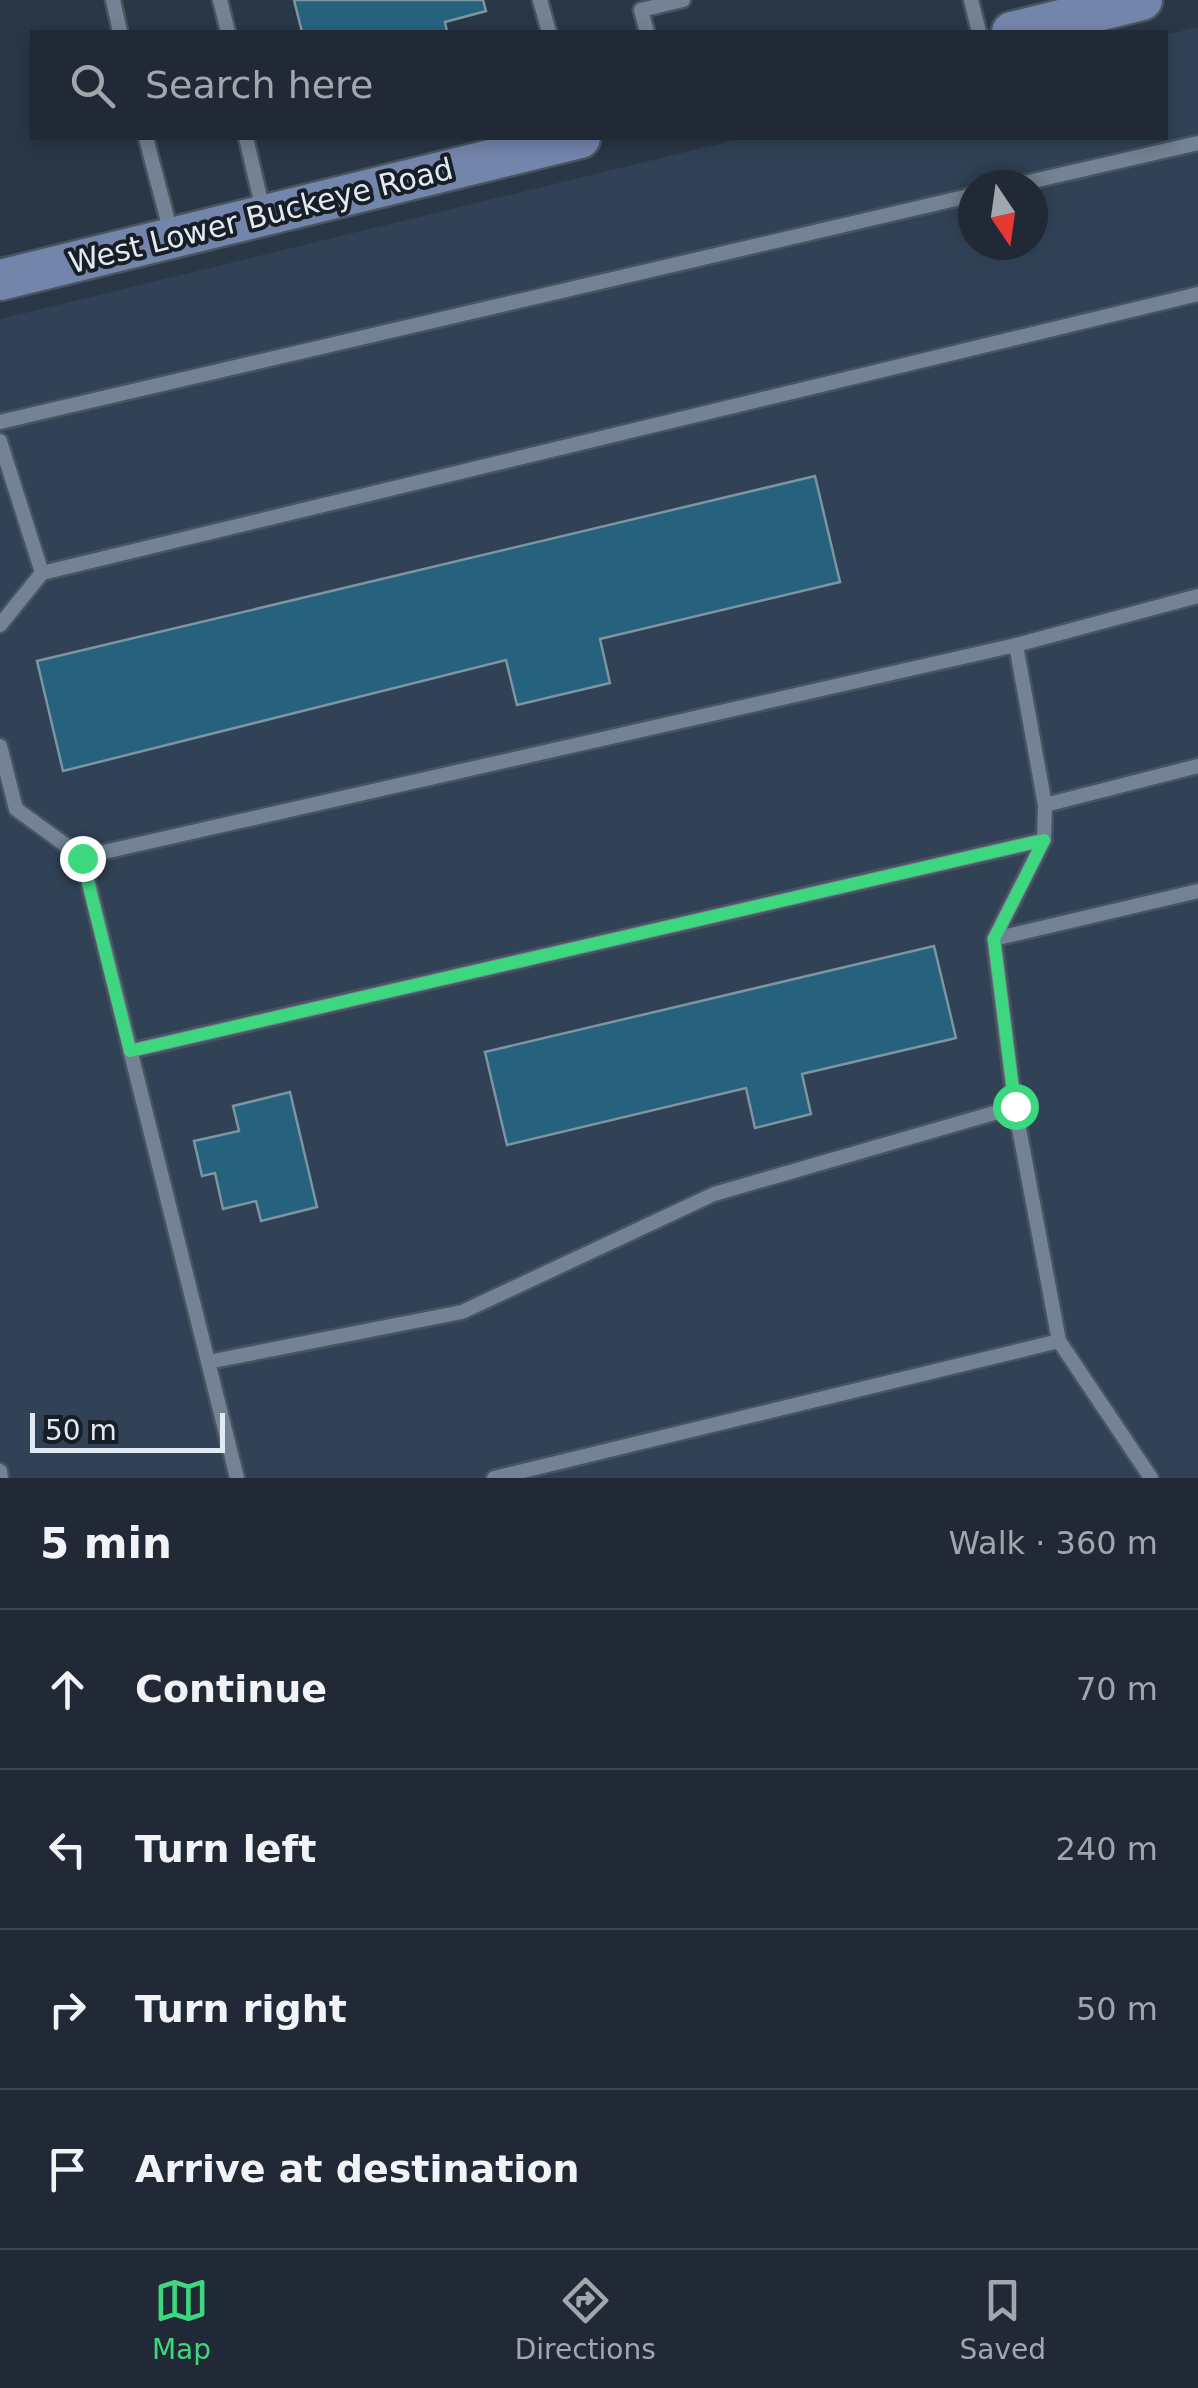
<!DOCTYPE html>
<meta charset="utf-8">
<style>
:root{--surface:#202935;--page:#28313d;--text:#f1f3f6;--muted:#a2a6ad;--line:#3d4550;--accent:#3cd77e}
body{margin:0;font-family:"DejaVu Sans",sans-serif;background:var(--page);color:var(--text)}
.compass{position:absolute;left:958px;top:170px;width:90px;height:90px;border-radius:50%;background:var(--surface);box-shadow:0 5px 15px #0003;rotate:167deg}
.scale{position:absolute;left:30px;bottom:25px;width:195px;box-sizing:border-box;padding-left:10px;border:5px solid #e1e9f3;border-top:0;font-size:28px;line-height:35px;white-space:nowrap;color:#e1e9f3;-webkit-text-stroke:8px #181e25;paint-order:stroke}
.stop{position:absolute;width:30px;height:30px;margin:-22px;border:8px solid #3cd77e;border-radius:50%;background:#fff}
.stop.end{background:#3cd77e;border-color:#fff;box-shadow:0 2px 10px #0008}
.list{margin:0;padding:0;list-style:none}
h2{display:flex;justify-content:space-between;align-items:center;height:130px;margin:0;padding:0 40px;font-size:42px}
h2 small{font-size:32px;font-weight:400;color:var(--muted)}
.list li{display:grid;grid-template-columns:65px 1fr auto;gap:30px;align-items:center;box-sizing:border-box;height:160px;padding:0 40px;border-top:2px solid var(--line)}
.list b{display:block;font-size:38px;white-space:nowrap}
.list em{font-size:32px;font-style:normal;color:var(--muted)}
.icon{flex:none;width:55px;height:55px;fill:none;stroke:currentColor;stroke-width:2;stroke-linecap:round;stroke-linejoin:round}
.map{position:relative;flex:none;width:1198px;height:1478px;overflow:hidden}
.search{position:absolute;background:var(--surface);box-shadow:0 5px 15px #0003;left:30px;right:30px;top:30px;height:110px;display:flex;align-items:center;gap:25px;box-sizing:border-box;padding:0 35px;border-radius:0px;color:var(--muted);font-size:38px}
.sheet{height:770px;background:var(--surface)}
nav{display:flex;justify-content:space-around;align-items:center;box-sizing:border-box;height:140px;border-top:2px solid var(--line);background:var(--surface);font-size:28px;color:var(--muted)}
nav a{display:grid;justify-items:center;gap:5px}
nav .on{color:var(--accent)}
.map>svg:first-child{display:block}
</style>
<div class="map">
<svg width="1198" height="1478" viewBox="0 0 1198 1478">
<rect width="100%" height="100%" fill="#2a3747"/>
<path fill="#314256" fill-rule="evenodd" d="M1198,27V1478H0V319L743,138H1166V35ZM973,185H1033V245H973Z"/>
<g fill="#26617d" stroke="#7d94a1" stroke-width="2.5">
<path d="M294,0H483L486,11L445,22L447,32H302Z"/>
<path d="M815,476L840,582L600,639L610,683L517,705L506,660L63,771L37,661Z"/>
<path d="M934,946L956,1038L802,1074L811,1114L755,1128L746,1088L507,1145L485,1052Z"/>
<path d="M290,1092L317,1207L261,1221L256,1201L223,1209L215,1173L202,1176L194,1141L239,1131L233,1106Z"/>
</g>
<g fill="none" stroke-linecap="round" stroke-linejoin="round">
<g stroke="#485460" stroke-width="19">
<g id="lane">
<path d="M113,0L120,32"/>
<path d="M220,0L228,32"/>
<path d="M540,0L549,32"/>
<path d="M971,0L979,32"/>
<path d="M647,32L641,10L683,0"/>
<path d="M146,138L172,237"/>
<path d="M246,138L263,210"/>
<path d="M1016,185L1198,143"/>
<path d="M0,422L973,195"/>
<path d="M0,441L42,573L1198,294"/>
<path d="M0,625L42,573"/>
<path d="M1016,645L1045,805L1044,840L994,939L1015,1107L1059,1341L1151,1478"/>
<path d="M0,746L16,809L82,857L1016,645L1198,596"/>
<path d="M1045,805L1198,766"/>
<path d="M82,857L237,1478"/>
<path d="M994,939L1198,891"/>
<path d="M130,1051L1044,840"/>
<path d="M208,1362L462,1312L714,1194L1015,1107"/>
<path d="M0,1471L1,1478"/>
<path d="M494,1478L1059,1341"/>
</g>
</g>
<g stroke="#485460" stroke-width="45">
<g id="secondary">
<path d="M1012,32L1142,0"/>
<path d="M0,280L580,138"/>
</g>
</g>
<use href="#lane" stroke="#738294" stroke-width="14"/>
<use href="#secondary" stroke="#7485ac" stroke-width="40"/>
</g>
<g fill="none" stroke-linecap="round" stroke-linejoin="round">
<path stroke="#3cd77e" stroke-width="12" d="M82,858L130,1051L1044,840L994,939L1015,1106"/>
</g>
<g text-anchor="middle" stroke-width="8" stroke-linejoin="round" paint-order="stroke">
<g font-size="30" fill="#e1e9f3" stroke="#181e25">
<text transform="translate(261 216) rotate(-14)" y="10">West Lower Buckeye Road</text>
</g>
</g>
</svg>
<svg class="compass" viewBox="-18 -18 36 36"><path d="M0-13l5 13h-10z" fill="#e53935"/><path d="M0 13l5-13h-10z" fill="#a2a6ad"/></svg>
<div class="scale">50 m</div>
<div class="stop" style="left:1015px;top:1106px"></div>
<div class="stop end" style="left:82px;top:858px"></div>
<div class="search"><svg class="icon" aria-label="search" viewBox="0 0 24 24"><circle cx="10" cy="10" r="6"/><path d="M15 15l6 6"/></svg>Search here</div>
</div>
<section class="sheet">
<h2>5 min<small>Walk · 360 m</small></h2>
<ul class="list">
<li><svg class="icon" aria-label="ahead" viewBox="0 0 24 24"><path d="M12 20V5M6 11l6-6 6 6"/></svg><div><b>Continue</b></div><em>70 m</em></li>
<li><svg class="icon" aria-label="left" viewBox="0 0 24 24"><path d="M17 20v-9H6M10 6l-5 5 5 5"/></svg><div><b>Turn left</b></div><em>240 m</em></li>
<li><svg class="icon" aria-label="right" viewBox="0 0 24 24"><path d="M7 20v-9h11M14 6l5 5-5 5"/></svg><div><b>Turn right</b></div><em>50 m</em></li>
<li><svg class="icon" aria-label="arrive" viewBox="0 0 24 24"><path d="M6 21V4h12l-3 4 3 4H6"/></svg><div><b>Arrive at destination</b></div></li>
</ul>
</section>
<nav>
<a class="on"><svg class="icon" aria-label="map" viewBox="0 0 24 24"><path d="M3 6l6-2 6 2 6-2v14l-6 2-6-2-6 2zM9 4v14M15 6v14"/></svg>Map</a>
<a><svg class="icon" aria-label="directions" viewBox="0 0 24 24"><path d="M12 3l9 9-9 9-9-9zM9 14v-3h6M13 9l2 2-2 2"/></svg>Directions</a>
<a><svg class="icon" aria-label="saved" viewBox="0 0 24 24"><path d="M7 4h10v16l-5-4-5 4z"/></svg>Saved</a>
</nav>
